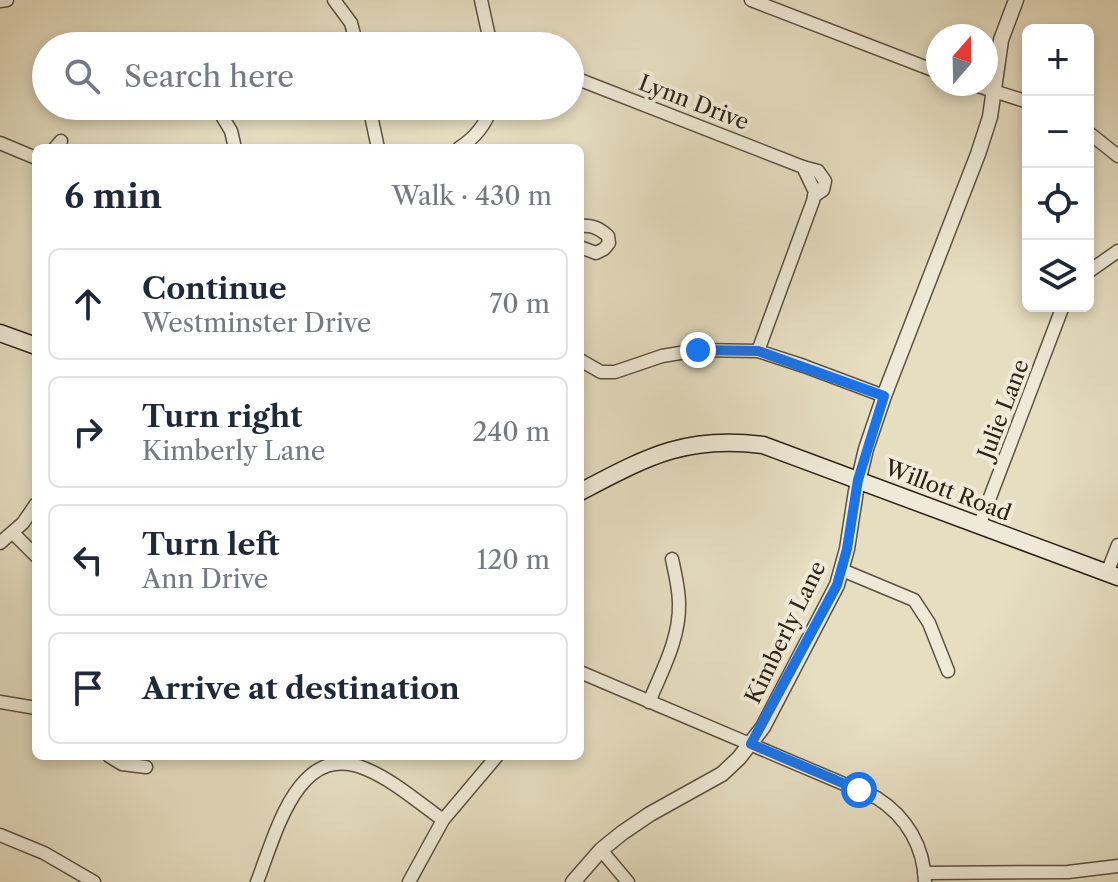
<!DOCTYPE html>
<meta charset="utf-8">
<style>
:root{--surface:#fff;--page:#f6f6f7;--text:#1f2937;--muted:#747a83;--line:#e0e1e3}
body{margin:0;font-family:"Libre Caslon Text",serif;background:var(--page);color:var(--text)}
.controls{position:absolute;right:24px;top:24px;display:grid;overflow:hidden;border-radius:12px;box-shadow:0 4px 12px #0003}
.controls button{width:72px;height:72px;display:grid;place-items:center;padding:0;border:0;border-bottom:2px solid var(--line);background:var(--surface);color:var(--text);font:40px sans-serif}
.compass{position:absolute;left:926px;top:24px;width:72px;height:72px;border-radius:50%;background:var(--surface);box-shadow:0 4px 12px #0003;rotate:20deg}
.stop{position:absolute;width:24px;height:24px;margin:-18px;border:6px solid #1a73e8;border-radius:50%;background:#fff}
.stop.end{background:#1a73e8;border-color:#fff;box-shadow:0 2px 8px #0008}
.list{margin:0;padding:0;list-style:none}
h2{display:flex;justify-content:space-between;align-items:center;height:104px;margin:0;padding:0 32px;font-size:34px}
h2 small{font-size:26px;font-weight:400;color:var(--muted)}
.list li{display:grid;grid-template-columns:52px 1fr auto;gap:24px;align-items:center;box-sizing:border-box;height:112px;margin:0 16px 16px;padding:0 16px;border:2px solid var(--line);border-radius:12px}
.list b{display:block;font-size:30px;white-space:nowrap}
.list p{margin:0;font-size:26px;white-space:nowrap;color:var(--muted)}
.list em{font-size:26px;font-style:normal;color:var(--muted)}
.icon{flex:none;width:44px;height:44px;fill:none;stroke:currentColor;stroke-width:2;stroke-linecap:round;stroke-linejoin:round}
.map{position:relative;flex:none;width:1118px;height:882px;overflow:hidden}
.search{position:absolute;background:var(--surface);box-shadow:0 4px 12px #0003;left:32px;top:32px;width:552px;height:88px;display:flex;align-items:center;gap:20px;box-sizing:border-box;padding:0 28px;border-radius:44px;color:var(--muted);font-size:30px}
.panel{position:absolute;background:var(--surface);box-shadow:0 4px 12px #0003;left:32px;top:144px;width:552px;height:616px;border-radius:12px}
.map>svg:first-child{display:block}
</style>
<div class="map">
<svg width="1118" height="882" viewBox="0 0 1118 882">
<rect width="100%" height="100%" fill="#e6dec1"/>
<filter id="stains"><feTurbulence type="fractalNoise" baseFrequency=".0025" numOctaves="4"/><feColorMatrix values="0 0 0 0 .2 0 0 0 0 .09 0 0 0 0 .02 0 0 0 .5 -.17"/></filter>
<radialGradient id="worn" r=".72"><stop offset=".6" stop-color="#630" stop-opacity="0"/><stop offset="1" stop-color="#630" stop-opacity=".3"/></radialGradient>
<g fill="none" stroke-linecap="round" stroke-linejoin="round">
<g stroke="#5c5142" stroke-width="15">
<g id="minor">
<path d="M334,0L351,23L357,46"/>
<path d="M481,0L491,46"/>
<path d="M751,0L938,72"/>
<path d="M0,1L7,0"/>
<path d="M570,76L803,167L815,192L813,201L758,351"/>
<path d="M972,84L1028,102"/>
<path d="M216,106L231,131L235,148"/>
<path d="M369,106L378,148"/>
<path d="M1088,132L1118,156"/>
<path d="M0,143L36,158"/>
<path d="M55,148L61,141"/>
<path d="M459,148C475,138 486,124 492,106"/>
<path d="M803,167L818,171L825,181L823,190L814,196"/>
<path d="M580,226C592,225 599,228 608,236L609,243L604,249L596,253L580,247"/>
<path d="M1088,272L1118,251"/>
<path d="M580,360L601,372H615L662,356L698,350L758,351L804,366L884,396"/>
<path d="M979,526L1063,306"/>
<path d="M13,533L36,556"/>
<path d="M0,543L23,523L36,504"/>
<path d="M842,570L914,600L929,623L948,671"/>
<path d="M1107,573L1118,545"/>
<path d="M580,672L877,798C907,817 924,847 925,882"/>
<path d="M0,702L36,708"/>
<path d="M649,702C662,671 680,638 679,604C679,589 675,573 672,559"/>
<path d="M109,756L122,764L146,767"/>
<path d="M0,835L44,853L94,882"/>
<path d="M601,850L628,882"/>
<path d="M924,873L1068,872L1118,866"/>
<path d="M257,882C275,837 297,739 366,769C393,780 419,803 443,820"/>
<path d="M409,882L443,820L497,756"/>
</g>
</g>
<g stroke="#5c5142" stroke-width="17">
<path id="tertiary" d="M573,882L601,850L622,833L650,814L722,774L739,758L763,727L837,585L847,549L856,491L866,449L884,396L978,154L990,117L1001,40L1016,0"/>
</g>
<g stroke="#2e2217" stroke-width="19">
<g id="secondary">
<path d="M0,333L36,346"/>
<path d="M580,492C647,457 685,435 763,445L1118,577"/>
</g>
</g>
<use href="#minor" stroke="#efead7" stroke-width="12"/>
<use href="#tertiary" stroke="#efead7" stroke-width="14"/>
<use href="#secondary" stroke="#efead7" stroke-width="16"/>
</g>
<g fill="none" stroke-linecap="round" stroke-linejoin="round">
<path stroke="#1a73e8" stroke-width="10" d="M698,350L758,351L884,396L858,480L847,549L837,585L751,744L859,790"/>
</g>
<g text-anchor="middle" stroke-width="8" stroke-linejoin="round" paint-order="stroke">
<g font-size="22" fill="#2e2217" stroke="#efead7">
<text transform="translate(694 102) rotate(21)" y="8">Lynn Drive</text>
<text transform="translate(1003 409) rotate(-69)" y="8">Julie Lane</text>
<text transform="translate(948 490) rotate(21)" y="8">Willott Road</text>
<text transform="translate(785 632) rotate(-64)" y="8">Kimberly Lane</text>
</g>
</g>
<rect width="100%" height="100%" filter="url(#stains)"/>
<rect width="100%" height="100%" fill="url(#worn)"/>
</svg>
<div class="controls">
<button>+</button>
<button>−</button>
<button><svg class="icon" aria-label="locate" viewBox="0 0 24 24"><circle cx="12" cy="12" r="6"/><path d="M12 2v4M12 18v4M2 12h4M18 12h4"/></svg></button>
<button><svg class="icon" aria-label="layers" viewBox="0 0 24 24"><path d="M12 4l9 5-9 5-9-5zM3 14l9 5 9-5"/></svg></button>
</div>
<svg class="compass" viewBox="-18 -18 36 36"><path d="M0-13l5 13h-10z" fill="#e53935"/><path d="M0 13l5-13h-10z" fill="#747a83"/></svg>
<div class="stop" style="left:859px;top:790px"></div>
<div class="stop end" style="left:698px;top:350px"></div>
<div class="search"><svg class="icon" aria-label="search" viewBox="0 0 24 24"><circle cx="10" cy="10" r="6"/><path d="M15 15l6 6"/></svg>Search here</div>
<section class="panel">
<h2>6 min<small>Walk · 430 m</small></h2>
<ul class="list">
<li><svg class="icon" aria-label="ahead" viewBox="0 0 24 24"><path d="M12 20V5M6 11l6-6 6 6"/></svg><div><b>Continue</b><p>Westminster Drive</p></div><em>70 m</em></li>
<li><svg class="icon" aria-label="right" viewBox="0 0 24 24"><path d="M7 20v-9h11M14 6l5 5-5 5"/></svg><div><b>Turn right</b><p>Kimberly Lane</p></div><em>240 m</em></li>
<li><svg class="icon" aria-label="left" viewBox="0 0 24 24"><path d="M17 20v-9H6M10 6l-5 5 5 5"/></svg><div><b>Turn left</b><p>Ann Drive</p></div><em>120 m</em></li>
<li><svg class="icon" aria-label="arrive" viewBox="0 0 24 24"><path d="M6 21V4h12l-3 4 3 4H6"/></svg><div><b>Arrive at destination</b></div></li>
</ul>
</section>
</div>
